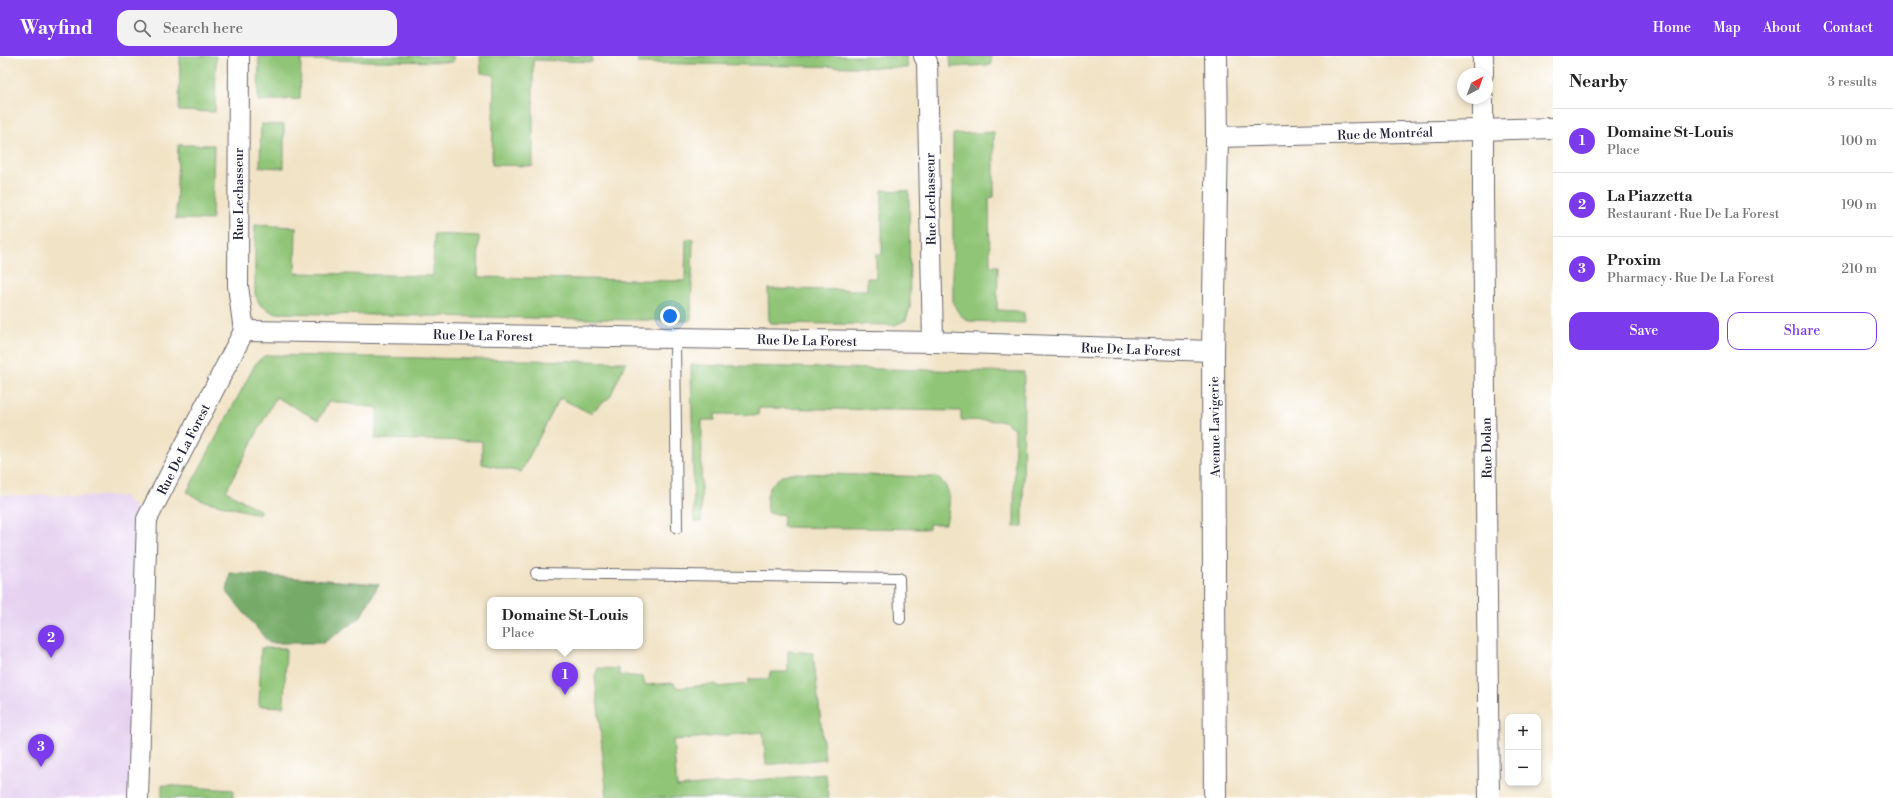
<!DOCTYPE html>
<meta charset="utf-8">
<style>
:root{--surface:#fff;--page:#f2f2f2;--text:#222;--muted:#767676;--line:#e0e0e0;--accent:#7c3aed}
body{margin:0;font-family:"Libre Bodoni",serif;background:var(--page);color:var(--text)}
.controls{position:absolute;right:12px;bottom:12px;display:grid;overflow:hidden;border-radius:8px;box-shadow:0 2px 6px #0003}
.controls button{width:36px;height:36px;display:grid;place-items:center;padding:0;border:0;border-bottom:1px solid var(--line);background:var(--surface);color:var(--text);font:20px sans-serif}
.compass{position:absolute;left:1457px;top:12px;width:36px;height:36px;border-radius:50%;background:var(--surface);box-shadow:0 2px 6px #0003;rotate:41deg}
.you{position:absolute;left:670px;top:260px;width:14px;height:14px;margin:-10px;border:3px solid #fff;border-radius:50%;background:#1a73e8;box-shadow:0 0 0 6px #1a73e833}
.badge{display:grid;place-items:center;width:26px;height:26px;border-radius:50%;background:var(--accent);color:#fff;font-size:13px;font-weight:700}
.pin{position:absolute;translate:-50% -33px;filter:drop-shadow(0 1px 2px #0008)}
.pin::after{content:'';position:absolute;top:21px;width:14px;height:12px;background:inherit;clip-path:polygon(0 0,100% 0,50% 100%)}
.popup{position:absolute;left:487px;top:541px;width:156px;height:52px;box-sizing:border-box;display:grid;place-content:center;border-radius:8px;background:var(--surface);filter:drop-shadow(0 1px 3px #0005);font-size:13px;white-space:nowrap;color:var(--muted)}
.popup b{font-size:15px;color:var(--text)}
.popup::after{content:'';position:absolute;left:50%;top:100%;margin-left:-8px;border:8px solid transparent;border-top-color:var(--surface)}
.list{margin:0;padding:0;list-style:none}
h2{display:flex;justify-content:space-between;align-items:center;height:52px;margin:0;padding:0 16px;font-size:17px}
h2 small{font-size:13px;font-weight:400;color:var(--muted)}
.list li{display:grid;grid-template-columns:26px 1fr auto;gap:12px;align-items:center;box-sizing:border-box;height:64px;padding:0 16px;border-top:1px solid var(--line)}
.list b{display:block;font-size:15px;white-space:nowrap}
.list p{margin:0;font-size:13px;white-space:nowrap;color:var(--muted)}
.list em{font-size:13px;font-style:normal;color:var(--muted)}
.actions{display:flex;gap:8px;padding:12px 16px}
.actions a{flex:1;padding:9px 0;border:1px solid var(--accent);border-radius:12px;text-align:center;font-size:14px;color:var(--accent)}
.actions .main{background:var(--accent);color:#fff}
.icon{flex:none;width:22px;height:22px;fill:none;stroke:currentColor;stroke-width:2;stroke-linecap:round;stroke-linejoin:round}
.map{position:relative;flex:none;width:1553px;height:742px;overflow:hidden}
header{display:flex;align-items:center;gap:24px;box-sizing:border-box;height:56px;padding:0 20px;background:var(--accent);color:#fff}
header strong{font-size:19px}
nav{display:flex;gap:22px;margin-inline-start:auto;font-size:14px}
.search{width:280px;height:36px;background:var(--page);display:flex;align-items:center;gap:10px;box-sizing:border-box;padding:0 14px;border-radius:12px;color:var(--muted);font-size:15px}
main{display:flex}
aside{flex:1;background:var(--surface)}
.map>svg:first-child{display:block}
</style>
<header>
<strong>Wayfind</strong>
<div class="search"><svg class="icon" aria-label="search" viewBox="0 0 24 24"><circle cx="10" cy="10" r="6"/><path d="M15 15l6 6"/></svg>Search here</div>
<nav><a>Home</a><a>Map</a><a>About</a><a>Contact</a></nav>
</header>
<main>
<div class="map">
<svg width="1553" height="742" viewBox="0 0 1553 742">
<rect width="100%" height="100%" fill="#fff"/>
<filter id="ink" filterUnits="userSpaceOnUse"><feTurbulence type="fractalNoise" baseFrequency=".025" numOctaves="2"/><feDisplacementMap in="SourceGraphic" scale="8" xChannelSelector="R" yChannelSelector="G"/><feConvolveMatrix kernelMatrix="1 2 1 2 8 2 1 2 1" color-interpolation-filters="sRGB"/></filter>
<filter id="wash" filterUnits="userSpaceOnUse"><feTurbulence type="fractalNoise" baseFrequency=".012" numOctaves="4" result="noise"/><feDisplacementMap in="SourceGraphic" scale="16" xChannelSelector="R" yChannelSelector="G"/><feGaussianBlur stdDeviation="0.9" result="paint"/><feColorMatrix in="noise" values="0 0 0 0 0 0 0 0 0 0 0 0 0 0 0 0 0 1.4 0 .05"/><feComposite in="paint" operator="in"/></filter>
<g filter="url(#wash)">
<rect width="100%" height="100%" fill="#f1e3c6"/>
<path fill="#e6d2f0" d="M0,439L123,440L147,463L138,742H0Z"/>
<g fill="#90c577" stroke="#597459">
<path d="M180,0H216L215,56L179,55Z"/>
<path d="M259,0H453V6L301,4L300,43L258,45Z"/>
<path d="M480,0H592V6L533,4V110L492,109L494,19L481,17Z"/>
<path d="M638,0H906L908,12L638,7Z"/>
<path d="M950,0H991V9L951,11Z"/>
<path d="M261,68L284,69V112L260,111Z"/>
<path d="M994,76V141L989,142L990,210H998L997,254L1017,255L1024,257L1025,267L969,265C960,260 957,256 953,246V78Z"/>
<path d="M178,89H214L212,164L176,163Z"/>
<path d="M882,134L909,135L910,252L906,264L895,269L771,267L769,264L768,233L867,234V222H876V198H882Z"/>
<path d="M255,169L296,171L295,217L433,220L434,178L479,180L478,221L685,225L686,183H693L691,263L689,265L274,257L260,249L255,238Z"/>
<path d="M270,299L626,306L610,341L590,357L560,342L521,416L482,408V385L375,383L378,352L329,345L318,364L276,341L226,435L261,455L258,458L200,444L187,436L256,307L264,300Z"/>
<path d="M691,309L1024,316L1023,470L1014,471L1015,373L1004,365L961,364V355L759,352L758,359L715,358V364H702L701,466L694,465Z"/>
<path d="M790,417L936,421C955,432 949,450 946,468H929V473L783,471L784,459L767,457C765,437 769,424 790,417Z"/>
<path d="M261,592H286L284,651L259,650Z"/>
<path d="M788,595L813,597L825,703L766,709L763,676L673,684L677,731L826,718L828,742H607L595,620L598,612L619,613V619L643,621L645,629L674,627L677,632L716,628L718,631L748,628L749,623H769L770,616H788Z"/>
<path d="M162,729L233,734V742H162Z"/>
</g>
<path fill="#74aa68" stroke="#4b6652" d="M230,517L379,528L360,562L323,587H269L227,536Z"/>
</g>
<g filter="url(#ink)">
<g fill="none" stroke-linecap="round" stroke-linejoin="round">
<g stroke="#6a666c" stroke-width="12">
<g id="lane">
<path d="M675,282L677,472"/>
<path d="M536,517L899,522L900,563"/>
</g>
</g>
<g stroke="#6a666c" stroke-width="22">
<g id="street">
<path d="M239,0L238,230L244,275"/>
<path d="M924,0L927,6L933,286"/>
<path d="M1483,0V18"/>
<path d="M1483,42V140L1489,742"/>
<path d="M1217,81L1553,72"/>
<path d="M244,275L933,286L1213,295"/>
<path d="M138,742L147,463L244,275"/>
</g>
</g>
<g stroke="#6a666c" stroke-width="24">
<path id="secondary" d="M1215,742L1213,295L1217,81L1216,0"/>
</g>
<use href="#lane" stroke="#fff" stroke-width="10"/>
<use href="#street" stroke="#fff" stroke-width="20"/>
<use href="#secondary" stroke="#fff" stroke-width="22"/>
</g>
</g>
<g text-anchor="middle" stroke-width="3" stroke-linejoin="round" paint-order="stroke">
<g font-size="13" fill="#22223b" stroke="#fff">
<text transform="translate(1385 77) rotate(-2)" y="5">Rue de Montréal</text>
<text transform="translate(238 138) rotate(-90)" y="5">Rue Lechasseur</text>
<text transform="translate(930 143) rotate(-91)" y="5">Rue Lechasseur</text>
<text transform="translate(483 279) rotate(1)" y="5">Rue De La Forest</text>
<text transform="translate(807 284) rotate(1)" y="5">Rue De La Forest</text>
<text transform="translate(1131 293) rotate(2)" y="5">Rue De La Forest</text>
<text transform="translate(1214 371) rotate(-91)" y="5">Avenue Lavigerie</text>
<text transform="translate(1486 392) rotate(-91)" y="5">Rue Dolan</text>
<text transform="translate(183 393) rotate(-63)" y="5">Rue De La Forest</text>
</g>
</g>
</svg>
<div class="controls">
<button>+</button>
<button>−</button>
</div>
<svg class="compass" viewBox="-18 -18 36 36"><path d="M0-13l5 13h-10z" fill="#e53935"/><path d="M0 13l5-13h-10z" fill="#767676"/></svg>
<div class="you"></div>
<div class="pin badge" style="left:565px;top:639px">1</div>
<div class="popup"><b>Domaine St-Louis</b>Place</div>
<div class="pin badge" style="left:51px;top:602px">2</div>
<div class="pin badge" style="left:41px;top:711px">3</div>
</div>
<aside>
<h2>Nearby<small>3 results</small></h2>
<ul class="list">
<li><span class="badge">1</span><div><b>Domaine St-Louis</b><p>Place</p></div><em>100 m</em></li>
<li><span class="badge">2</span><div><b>La Piazzetta</b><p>Restaurant · Rue De La Forest</p></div><em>190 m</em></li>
<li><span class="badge">3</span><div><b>Proxim</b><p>Pharmacy · Rue De La Forest</p></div><em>210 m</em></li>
</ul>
<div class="actions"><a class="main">Save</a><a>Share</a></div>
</aside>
</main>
